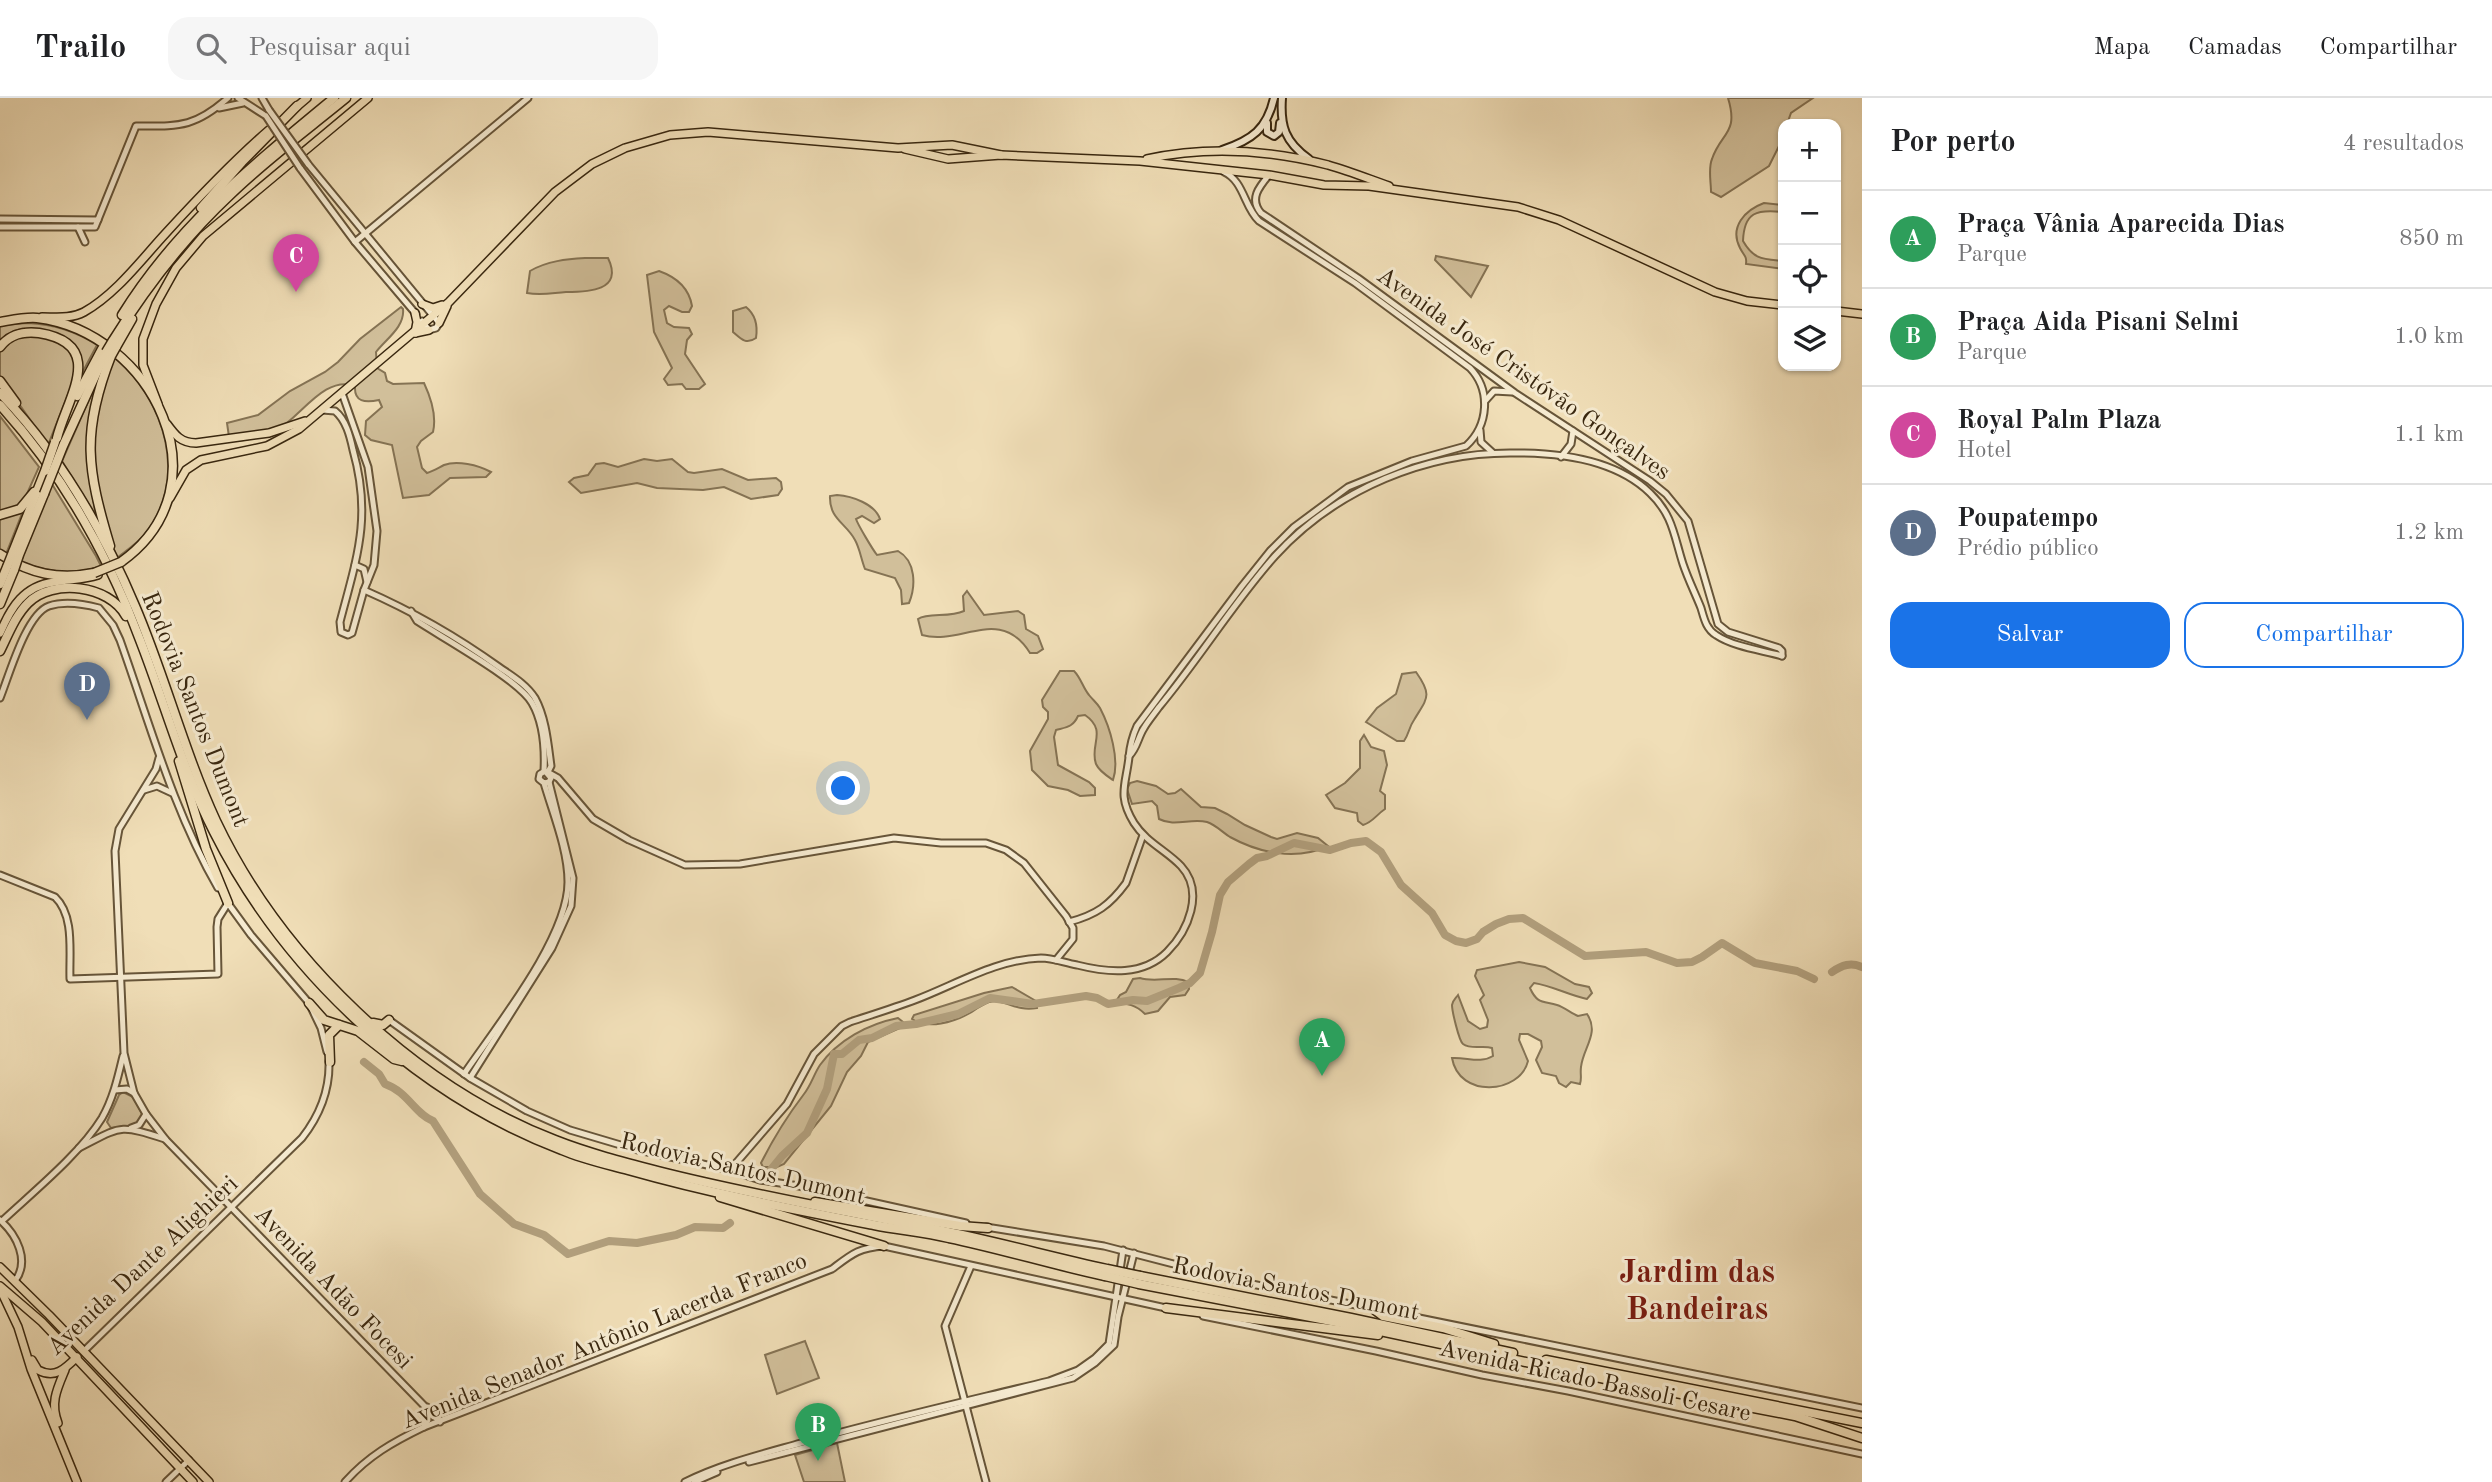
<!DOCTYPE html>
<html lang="pt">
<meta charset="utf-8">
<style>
:root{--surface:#fff;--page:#f6f6f6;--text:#202124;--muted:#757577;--line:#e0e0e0;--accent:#1a73e8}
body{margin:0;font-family:"Old Standard TT",serif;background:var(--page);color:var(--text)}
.controls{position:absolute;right:21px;top:21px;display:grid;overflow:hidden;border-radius:14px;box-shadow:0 2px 5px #0004}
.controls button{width:63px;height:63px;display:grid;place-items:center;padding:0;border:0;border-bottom:2px solid var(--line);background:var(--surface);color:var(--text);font:35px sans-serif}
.you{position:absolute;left:844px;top:691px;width:24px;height:24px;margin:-18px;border:5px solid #fff;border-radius:50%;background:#1a73e8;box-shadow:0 0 0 10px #1a73e833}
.badge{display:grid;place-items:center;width:46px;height:46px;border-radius:50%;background:var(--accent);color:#fff;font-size:23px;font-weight:700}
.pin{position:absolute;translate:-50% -58px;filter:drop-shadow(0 2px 4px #0008)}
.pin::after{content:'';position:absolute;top:37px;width:24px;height:21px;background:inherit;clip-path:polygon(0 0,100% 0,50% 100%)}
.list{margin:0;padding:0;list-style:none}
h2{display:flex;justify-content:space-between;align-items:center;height:91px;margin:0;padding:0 28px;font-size:30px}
h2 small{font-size:23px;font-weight:400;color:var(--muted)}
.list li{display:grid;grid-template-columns:46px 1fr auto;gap:21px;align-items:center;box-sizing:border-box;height:98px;padding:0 28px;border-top:2px solid var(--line)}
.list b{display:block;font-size:26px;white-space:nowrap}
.list p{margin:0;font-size:23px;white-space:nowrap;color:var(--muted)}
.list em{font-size:23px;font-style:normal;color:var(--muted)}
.actions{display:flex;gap:14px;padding:21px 28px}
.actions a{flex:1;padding:16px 0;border:2px solid var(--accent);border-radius:21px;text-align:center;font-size:24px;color:var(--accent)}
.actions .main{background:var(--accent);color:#fff}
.icon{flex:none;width:38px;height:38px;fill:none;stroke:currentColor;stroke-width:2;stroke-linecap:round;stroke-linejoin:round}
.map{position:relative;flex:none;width:1862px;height:1384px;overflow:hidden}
header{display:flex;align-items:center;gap:42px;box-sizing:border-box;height:98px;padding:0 35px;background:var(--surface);border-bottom:2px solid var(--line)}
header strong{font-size:33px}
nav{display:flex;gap:38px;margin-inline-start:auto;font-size:24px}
.search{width:490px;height:63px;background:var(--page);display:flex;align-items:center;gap:18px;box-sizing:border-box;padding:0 24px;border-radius:21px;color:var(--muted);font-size:26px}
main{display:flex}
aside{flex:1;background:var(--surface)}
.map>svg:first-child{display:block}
</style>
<header>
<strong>Trailo</strong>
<div class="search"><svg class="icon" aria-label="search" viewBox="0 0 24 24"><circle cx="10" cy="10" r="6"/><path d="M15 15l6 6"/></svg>Pesquisar aqui</div>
<nav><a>Mapa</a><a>Camadas</a><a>Compartilhar</a></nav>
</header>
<main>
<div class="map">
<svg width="1862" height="1384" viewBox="0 0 1862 1384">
<rect width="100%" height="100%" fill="#f0deb7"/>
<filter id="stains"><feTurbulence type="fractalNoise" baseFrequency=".00286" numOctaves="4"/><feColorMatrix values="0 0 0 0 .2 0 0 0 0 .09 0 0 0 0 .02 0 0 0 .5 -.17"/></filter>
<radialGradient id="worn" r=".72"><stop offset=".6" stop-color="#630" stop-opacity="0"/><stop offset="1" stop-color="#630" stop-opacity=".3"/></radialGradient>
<g fill="#d1bf9a" stroke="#857354" stroke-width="2">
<path d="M1728,0H1813L1791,15L1787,26H1783V40L1769,68L1721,99L1711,94C1711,84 1708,70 1712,61C1721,34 1739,36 1728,0Z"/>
<path d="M1764,105L1783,107V114C1757,111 1744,114 1743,143C1754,162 1763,161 1783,163V171L1746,166C1747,158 1744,158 1740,150C1729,129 1745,112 1764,105Z"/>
<path d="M1436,158L1488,168L1471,199L1435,162Z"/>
<path d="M585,160H608C624,193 588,194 566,194C552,195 541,198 527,195L530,173C547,163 567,161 585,160Z"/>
<path d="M659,173C676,179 689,190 692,208L689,214H682L669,208L664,212L667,225L674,229L689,230L692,236L687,242L685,256L705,286L699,291H686L682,286L668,287L664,281L672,270L654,234L647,177Z"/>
<path d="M401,209L403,211C405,229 386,241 376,254L377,270L385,275L387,283L393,286L424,285C431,300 437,317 433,334L421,343L417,349L422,370L427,375C433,373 438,370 444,367C457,362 478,367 491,374L486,379L450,380L429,397L403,400L392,347L371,342L365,337L366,323L382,309L379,302C365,305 354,304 355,288C324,277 301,319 277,332C265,338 249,342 235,343L229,339L227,325L258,317L290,293L325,274L338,264L360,241Z"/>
<path d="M746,209C756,217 758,227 756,240C746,247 741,241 733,234V213Z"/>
<path d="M28,225C52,226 77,234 97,247L81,277L65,240C43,230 18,223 0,243V227Z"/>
<path d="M16,237L50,239L69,250L76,265L71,289L48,347L0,279V253Z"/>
<path d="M114,259C164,300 190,381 145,436C137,446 127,452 117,460C98,409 87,355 100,300C103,286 109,273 114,259Z"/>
<path d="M102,272L93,298L87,361L96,419L62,363Z"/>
<path d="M0,318L39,369L26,398L17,409L0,414Z"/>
<path d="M644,361L657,363L672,361L688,374L694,375L722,371L748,382L776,380L781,384L782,391L778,397L751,401L724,389L703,392L657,390L637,385L581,395L569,384L574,380L588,377L596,366L604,365L618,369Z"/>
<path d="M52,386L96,458L101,468C70,479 50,473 20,465Z"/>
<path d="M837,397C852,398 875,406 880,421L874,425L862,418L856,421C858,427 873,452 877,457L898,453C916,463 916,488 909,505L902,506L901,492L895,480L865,471C861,461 860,451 855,442C846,425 829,421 830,398Z"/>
<path d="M23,413L6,456L0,452V420Z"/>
<path d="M967,493L984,517L1018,513L1024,517L1026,531L1038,538L1043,551L1037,555H1030C1000,507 961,548 922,537L918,521C928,514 949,520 964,513L963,498Z"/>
<path d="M1060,573H1074C1081,580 1083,590 1089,597C1093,602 1097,605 1100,610C1110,629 1120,662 1113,682C1107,678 1099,673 1096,666C1089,647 1108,633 1085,617L1078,618C1073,629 1067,629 1056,632L1054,639L1058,667L1089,684L1095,690V697L1080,698L1068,692L1048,688L1032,672L1030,653L1048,621V614L1043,609L1042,602Z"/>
<path d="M1416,574C1433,598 1427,600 1414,622C1409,629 1409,636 1404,643H1397L1366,624L1377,610L1396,596L1402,576Z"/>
<path d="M1364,637L1371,649L1384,653L1387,667L1380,693L1385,697V711C1376,717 1373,724 1363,727L1358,723L1357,715L1335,710L1326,697L1345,685L1360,670V643Z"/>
<path d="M1137,683L1156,688L1168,696L1175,695L1181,691L1201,709L1215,710L1227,716L1245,727L1271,739L1277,741L1297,735L1318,740L1328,748C1296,763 1259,755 1230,739C1222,734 1216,727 1207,724C1191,720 1174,729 1159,721L1157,708L1152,703L1132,706L1127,691L1130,685Z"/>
<path d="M1519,864L1545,869L1575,886L1589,889L1592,895L1587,901C1568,897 1553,888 1534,885L1530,890C1537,906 1543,903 1557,907C1564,909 1571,915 1578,918L1587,916C1600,935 1583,950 1581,969C1580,976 1582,980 1580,986L1571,984L1566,989L1559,985L1556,978L1542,975L1536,962L1542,949L1541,943L1528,936H1520L1519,942L1528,963C1520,996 1459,1001 1452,960C1467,959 1480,966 1493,958L1492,950C1483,947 1471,952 1463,946C1459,943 1452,913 1452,907C1453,902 1455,901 1458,897L1468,923L1480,931L1487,929L1488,922L1480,902L1484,897L1475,878L1477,872Z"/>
<path d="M1140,880C1155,885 1175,877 1188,884L1189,891L1185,897L1170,899L1158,913L1145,916C1136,907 1127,905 1115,905L1120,897L1126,894L1133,881Z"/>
<path d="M1012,889L1036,903L1037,910C1014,914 1005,900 989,904C981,907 976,911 970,915C954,924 928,932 912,921L914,917L984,895Z"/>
<path d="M898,920L903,924L900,930L868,944L861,958L847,974L831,1008L784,1066L777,1069H763L761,1065C773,1041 788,1017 804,996C811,987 814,976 820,967C838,942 868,926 898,920Z"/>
<path d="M123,994L133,999L144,1019L139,1027L111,1030L107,1024L119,997Z"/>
<path d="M805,1243L819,1280L777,1296L765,1257Z"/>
<path d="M837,1345L845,1384H804L795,1357Z"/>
</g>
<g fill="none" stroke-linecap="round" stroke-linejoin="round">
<g stroke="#b2a07e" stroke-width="8">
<path d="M1832,874C1842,867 1851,864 1862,869"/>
<path d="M364,964L379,976L385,986C408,994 414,1015 433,1023L480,1096L514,1126L544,1137L568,1156L609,1143L637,1145L676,1137L695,1129L723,1130L730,1125"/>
<path d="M765,1079L782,1058L807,1035L827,991L834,956H842L859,942L872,940L896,928L916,926L958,916L990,900L1033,906L1086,898L1097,900L1108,906L1133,902L1147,903L1179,890L1190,885L1200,875L1212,834L1220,797L1228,784L1249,766L1257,760L1267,758L1294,745L1330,752L1351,745L1366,743L1381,754L1401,787L1432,815L1445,837L1456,843L1466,845L1477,841L1483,834L1496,826L1509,821L1523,820L1585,858L1646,854L1677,865L1692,864L1702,859L1722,845L1755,865L1797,873L1814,881"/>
</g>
<g stroke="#675539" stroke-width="9">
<g id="tertiary">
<path d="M238,0L266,18"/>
<path d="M262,0L269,12"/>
<path d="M219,10L243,5"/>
<path d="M308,66L439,225L436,230L429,232L422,223"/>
<path d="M300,70L355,144L416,216"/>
<path d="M1269,77C1259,89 1249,101 1261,115L1358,180L1515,295L1650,383L1666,396L1688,423L1718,526L1728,534L1779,550L1782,553V558"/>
<path d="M0,121L98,122"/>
<path d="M0,129H95L136,28C179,28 194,30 228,0"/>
<path d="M78,129L85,144"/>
<path d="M355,144L528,0"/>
<path d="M1485,303L1494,293L1512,294"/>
<path d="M322,312L335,313C346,322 350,338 353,352C372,419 357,459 340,524L341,534L348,537L352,535L364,492L374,467L377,433L368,369L342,295"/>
<path d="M1480,332L1481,344L1493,355"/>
<path d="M1561,359L1571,346L1573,333"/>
<path d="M355,467L364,471L367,484"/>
<path d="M364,492C412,513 456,538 499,569C512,578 526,586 535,600C546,620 548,646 551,668L548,674"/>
<path d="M411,513L417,523C443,540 519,582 532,605C543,624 545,652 544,673"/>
<path d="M0,600C9,578 26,516 49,508C64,503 84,506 99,510L113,527L120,542C150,626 173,712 218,790"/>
<path d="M1129,658C1137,651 1138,639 1144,630C1148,623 1154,616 1159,609C1200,560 1233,505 1275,458C1336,391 1427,353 1517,355C1563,355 1616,362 1650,395C1673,417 1674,438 1683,466C1688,481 1695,495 1701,510C1704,520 1706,531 1716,537C1734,549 1761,552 1782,558"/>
<path d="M159,660L156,671L119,731L115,753L124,955L134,995L146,1016L166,1042L440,1324"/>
<path d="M549,675L558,680L593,721L629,742L685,767L740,766L894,740L941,745H986L1006,752L1024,765L1066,818L1073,830V841L1056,862"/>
<path d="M144,692L157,688L172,695"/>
<path d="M0,777L55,799C75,818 69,855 70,881L218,876L217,829L218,821L228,805"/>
<path d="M227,804L251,837L309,905L321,930L327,954"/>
<path d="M1069,824C1096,817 1110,807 1126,785L1143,737"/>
<path d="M389,922L470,980L527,1013L570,1032L634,1051L730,1072L760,1082L799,1088L966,1125"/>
<path d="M464,976C496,929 568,840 568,784C568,752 553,716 544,685L539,681L540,676L545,673L551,680L549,684L544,685"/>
<path d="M470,980L552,850L571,808L573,780L549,684"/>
<path d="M115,992L127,991L134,995"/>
<path d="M131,1030L139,1027L146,1016"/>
<path d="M79,1050C122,1028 118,1026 165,1041"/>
<path d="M730,1072L787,1006L814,956L842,928L850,924C871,917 894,910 915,902C955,887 997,861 1041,860C1053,860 1065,865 1077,867C1109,875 1143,878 1167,854C1188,833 1205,794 1181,768C1167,753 1146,744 1134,725C1117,697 1126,687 1129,659C1130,648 1132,639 1137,628L1242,488L1270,453L1294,429L1348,389L1412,363L1466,348C1489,327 1491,292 1470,270L1355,185L1259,123C1244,109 1244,83 1224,74"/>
<path d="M0,1122C17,1137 30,1163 15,1183"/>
<path d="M2,1123C33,1094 80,1056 102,1020C113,1001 118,979 123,958"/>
<path d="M986,1129L1104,1148L1247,1185L1862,1310"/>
<path d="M971,1168L945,1228L986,1384"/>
<path d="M1203,1218L1376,1253L1482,1277L1568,1293L1862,1356"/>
<path d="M84,1253L302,1040C320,1017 330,993 329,963"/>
<path d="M424,1329L428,1319L427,1309"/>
<path d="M749,1364L1073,1280L1095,1265L1114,1247L1118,1219L1134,1155"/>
<path d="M166,1384L189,1362"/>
<path d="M345,1384C368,1358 393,1344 424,1329L832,1171C852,1156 858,1150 884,1148L1166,1210"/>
<path d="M685,1384C721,1366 762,1356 801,1345C883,1322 967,1303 1049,1283L1078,1272L1095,1260L1109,1246L1123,1152"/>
<path d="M694,1384L717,1374"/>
</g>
</g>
<g stroke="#39270f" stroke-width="10">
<g id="secondary">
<path d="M1282,0C1280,28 1285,44 1309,61"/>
<path d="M1267,25V34L1274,38L1279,34L1280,25"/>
<path d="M1222,52C1252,42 1267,31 1274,0"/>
</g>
</g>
<g stroke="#39270f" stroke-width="10">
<g id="primary">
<path d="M905,51L948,61L1001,57L1140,63L1269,77L1324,87L1369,88L1518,109L1559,122L1715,194L1747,203L1783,207"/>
<path d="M1147,61C1207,48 1269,52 1328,67C1349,73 1369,81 1389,88"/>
<path d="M422,206L433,210L442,207"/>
<path d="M1836,213L1862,216"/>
<path d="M439,225L447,208"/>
<path d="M415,235L417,224L415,215"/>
<path d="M415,235L429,232"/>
<path d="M167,326C175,337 181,345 196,345L269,335L305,323"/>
<path d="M170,400L186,372L201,362L267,348L299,331L449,204L555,94L592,66L625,50L670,37L708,34L898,50L952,47L1001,57"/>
<path d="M0,1169L49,1217L209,1384"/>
<path d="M0,1188L42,1224L193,1384"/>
<path d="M1,1193L18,1229L31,1271L77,1384"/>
<path d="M32,1262L38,1272C55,1281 65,1271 77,1259"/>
<path d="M58,1325C50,1305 57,1291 65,1272"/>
</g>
</g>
<g stroke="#39270f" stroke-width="10">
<g id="trunk">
<path d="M294,11L307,0"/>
<path d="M42,219C56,219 71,221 84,214C116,196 141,162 166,135C199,99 232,64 269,32"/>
<path d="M158,306L143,267V241L156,206L176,170L203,138L368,0"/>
<path d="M0,535C11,509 24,488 54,484C69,481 83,482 98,477"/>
</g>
</g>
<g stroke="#39270f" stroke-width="11">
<g id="motorway">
<path d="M201,110L242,64L297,8"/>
<path d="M122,217C178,127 253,67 334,0"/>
<path d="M0,224C12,222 25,219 37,220C152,234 229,387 121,464"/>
<path d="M112,244C145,191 184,140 230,97C266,62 307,32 346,0"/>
<path d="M0,249C10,236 23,233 39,235C108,246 67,300 57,340"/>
<path d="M116,249L132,221"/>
<path d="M0,283L16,305"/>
<path d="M0,295C58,355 103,432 135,508C165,578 184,654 216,723C281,860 413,987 555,1042C588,1055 623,1064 658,1073C752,1097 848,1113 943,1133C998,1144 1052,1159 1107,1171"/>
<path d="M77,298L102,251"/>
<path d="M0,307C61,374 108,457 140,542C165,606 183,673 214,734C285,875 415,996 562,1052C583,1061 606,1066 628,1072C709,1095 792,1111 874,1127C899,1132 925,1134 949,1140C1002,1151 1053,1167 1105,1178"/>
<path d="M63,348L106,254"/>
<path d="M0,417L20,411L34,394"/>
<path d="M110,448C87,371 81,335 111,258"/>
<path d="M13,454L45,373"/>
<path d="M0,456C30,476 59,482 94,475"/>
<path d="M19,457L44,396"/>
<path d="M0,486L7,469"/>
<path d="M0,506L14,472"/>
<path d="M0,553C8,537 15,518 28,505C53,480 109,487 126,518"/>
<path d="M179,663L206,751L228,805"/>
<path d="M309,905L324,922L358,933L394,961L402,963"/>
<path d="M373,925L383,927L389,922"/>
<path d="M330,964L329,937L339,927"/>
<path d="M720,1099L884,1148"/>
<path d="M815,1104L960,1128L988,1130"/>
<path d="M1140,1178L1351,1220L1513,1255"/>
<path d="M1139,1186L1352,1227L1624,1285L1795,1318L1862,1340"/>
<path d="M1166,1210L1378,1237"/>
<path d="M1375,1212L1383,1218L1443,1230L1494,1246"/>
<path d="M1546,1262L1862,1325"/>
</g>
</g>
<use href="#tertiary" stroke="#f5ead0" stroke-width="5"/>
<use href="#secondary" stroke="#f5ead0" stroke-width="6"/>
<use href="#primary" stroke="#f0deb7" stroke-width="7"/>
<use href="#trunk" stroke="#f0deb7" stroke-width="7"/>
<use href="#motorway" stroke="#f0deb7" stroke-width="8"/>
<g stroke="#675539" stroke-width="9" stroke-linecap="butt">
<g id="tertiary-bridge">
<path d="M269,12L308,66"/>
<path d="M266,18L300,70"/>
</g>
</g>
<g stroke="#39270f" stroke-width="11" stroke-linecap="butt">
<g id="motorway-bridge">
<path d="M106,254L112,244"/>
<path d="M111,258L116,249"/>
<path d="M45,373L55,344"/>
<path d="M44,396L63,348"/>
<path d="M7,469L13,454"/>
<path d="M14,472L19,457"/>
<path d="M94,475L121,464"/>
<path d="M1107,1171L1140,1178"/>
<path d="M1105,1178L1139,1186"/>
</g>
</g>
<use href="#tertiary-bridge" stroke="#f5ead0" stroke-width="5"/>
<use href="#motorway-bridge" stroke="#f0deb7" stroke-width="8"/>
</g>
<g text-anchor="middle" stroke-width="6" stroke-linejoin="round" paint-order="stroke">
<g font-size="24" fill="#39270f" stroke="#f5ead0">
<text transform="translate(1524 275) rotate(35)" y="8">Avenida José Cristóvão Gonçalves</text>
<text transform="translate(196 611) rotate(68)" y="8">Rodovia Santos Dumont</text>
<text transform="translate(743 1070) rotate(13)" y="8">Rodovia Santos Dumont</text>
<text transform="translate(142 1167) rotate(-43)" y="8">Avenida Dante Alighieri</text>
<text transform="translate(334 1189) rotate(46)" y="8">Avenida Adão Focesi</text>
<text transform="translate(1296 1190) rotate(11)" y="8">Rodovia Santos Dumont</text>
<text transform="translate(604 1242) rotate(-22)" y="8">Avenida Senador Antônio Lacerda Franco</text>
<text transform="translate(1595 1282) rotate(12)" y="8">Avenida Ricado Bassoli Cesare</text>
</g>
<g font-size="32" font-weight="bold" fill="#7a1f14" stroke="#f5ead0">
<text x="1697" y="1184">Jardim das<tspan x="1697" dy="37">Bandeiras</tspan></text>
</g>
</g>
<rect width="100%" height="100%" filter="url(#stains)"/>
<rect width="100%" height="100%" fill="url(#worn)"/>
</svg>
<div class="controls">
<button>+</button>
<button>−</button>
<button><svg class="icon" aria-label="locate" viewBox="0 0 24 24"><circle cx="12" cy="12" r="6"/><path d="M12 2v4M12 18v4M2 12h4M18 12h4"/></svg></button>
<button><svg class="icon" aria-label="layers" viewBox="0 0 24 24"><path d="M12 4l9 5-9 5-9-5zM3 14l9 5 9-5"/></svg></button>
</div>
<div class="you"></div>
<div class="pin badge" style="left:1322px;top:978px;background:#2e9e5b">A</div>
<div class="pin badge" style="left:818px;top:1363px;background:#2e9e5b">B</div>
<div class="pin badge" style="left:296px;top:194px;background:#d1479c">C</div>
<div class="pin badge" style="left:87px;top:622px;background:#5c6f8a">D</div>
</div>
<aside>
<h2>Por perto<small>4 resultados</small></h2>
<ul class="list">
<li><span class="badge" style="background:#2e9e5b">A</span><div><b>Praça Vânia Aparecida Dias</b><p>Parque</p></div><em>850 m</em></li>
<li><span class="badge" style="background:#2e9e5b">B</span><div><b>Praça Aida Pisani Selmi</b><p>Parque</p></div><em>1.0 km</em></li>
<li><span class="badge" style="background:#d1479c">C</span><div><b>Royal Palm Plaza</b><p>Hotel</p></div><em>1.1 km</em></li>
<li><span class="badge" style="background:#5c6f8a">D</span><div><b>Poupatempo</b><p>Prédio público</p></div><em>1.2 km</em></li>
</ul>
<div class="actions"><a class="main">Salvar</a><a>Compartilhar</a></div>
</aside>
</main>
